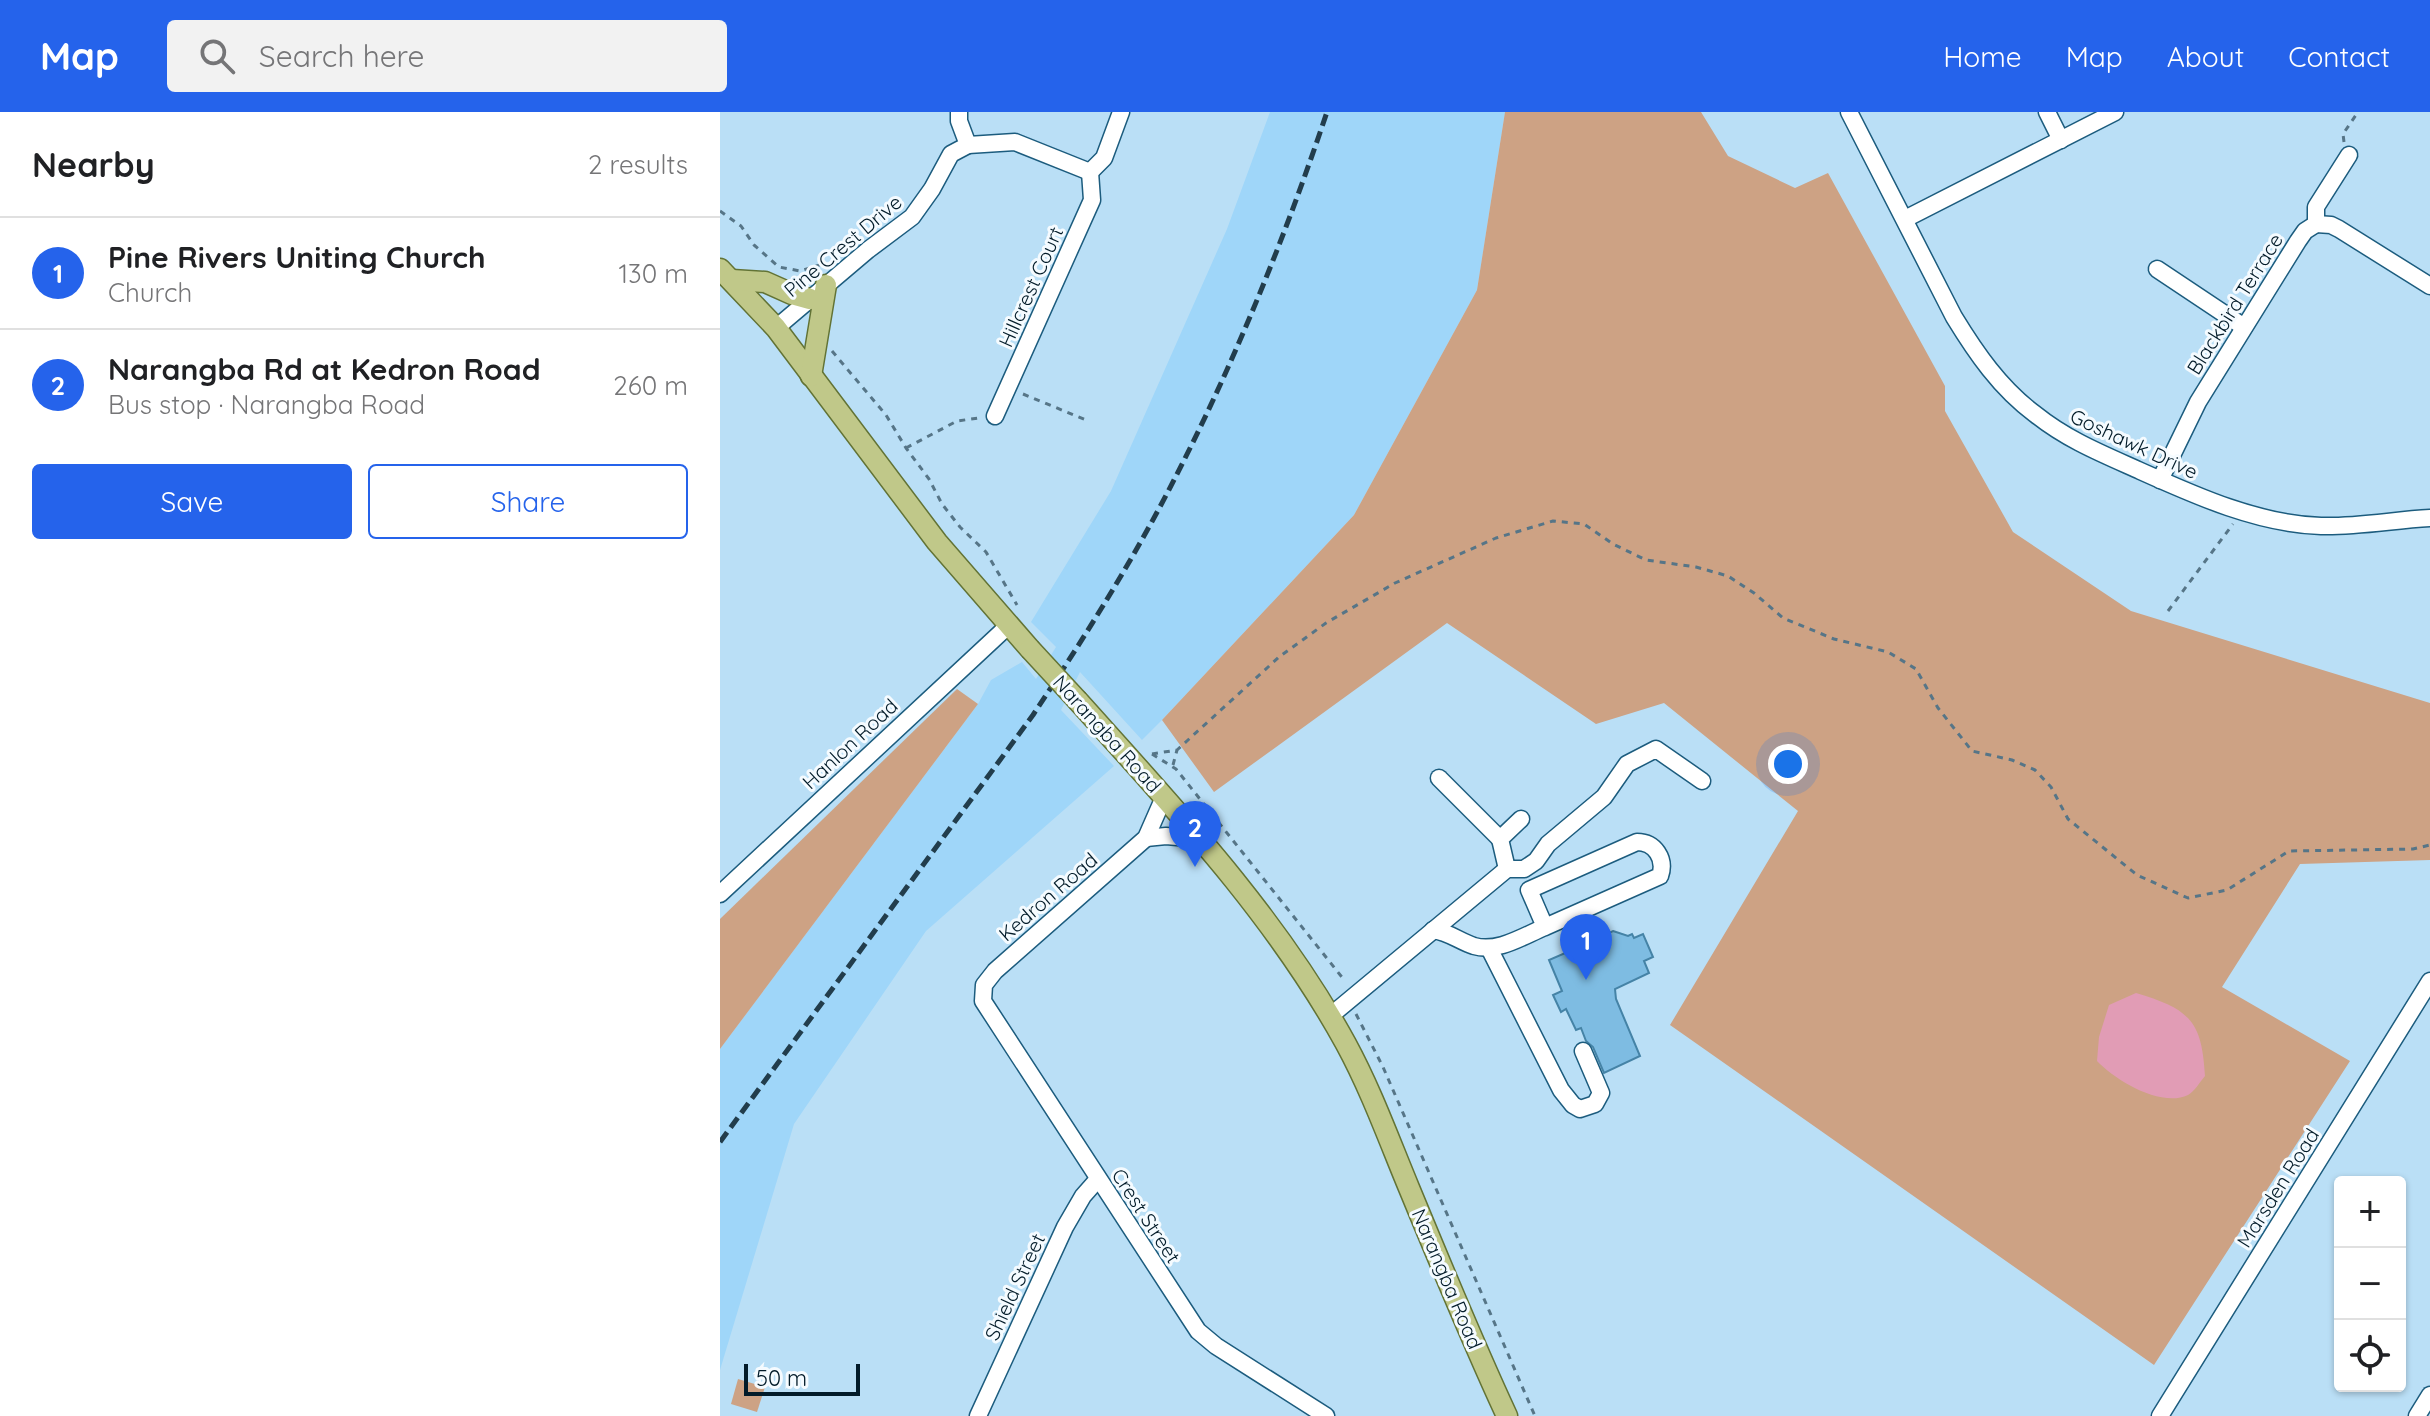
<!DOCTYPE html>
<meta charset="utf-8">
<style>
:root{--surface:#fff;--page:#f2f2f2;--text:#202124;--muted:#757577;--line:#e0e0e0;--accent:#2563eb}
body{margin:0;font-family:Quicksand,sans-serif;background:var(--page);color:var(--text)}
.controls{position:absolute;right:24px;bottom:24px;display:grid;overflow:hidden;border-radius:8px;box-shadow:0 2px 6px #0004}
.controls button{width:72px;height:72px;display:grid;place-items:center;padding:0;border:0;border-bottom:2px solid var(--line);background:var(--surface);color:var(--text);font:40px sans-serif}
.scale{position:absolute;left:24px;bottom:20px;width:116px;box-sizing:border-box;padding-left:8px;border:4px solid #021b29;border-top:0;font-size:22px;line-height:28px;white-space:nowrap;color:#021b29;-webkit-text-stroke:6px #f5fbff;paint-order:stroke}
.you{position:absolute;left:1068px;top:652px;width:28px;height:28px;margin:-20px;border:6px solid #fff;border-radius:50%;background:#1a73e8;box-shadow:0 0 0 12px #1a73e833}
.badge{display:grid;place-items:center;width:52px;height:52px;border-radius:50%;background:var(--accent);color:#fff;font-size:26px;font-weight:700}
.pin{position:absolute;translate:-50% -66px;filter:drop-shadow(0 2px 4px #0008)}
.pin::after{content:'';position:absolute;top:42px;width:28px;height:24px;background:inherit;clip-path:polygon(0 0,100% 0,50% 100%)}
.list{margin:0;padding:0;list-style:none}
h2{display:flex;justify-content:space-between;align-items:center;height:104px;margin:0;padding:0 32px;font-size:34px}
h2 small{font-size:26px;font-weight:400;color:var(--muted)}
.list li{display:grid;grid-template-columns:52px 1fr auto;gap:24px;align-items:center;box-sizing:border-box;height:112px;padding:0 32px;border-top:2px solid var(--line)}
.list b{display:block;font-size:30px;white-space:nowrap}
.list p{margin:0;font-size:26px;white-space:nowrap;color:var(--muted)}
.list em{font-size:26px;font-style:normal;color:var(--muted)}
.actions{display:flex;gap:16px;padding:24px 32px}
.actions a{flex:1;padding:18px 0;border:2px solid var(--accent);border-radius:8px;text-align:center;font-size:28px;color:var(--accent)}
.actions .main{background:var(--accent);color:#fff}
.icon{flex:none;width:44px;height:44px;fill:none;stroke:currentColor;stroke-width:2;stroke-linecap:round;stroke-linejoin:round}
.map{position:relative;flex:none;width:1710px;height:1304px;overflow:hidden}
header{display:flex;align-items:center;gap:48px;box-sizing:border-box;height:112px;padding:0 40px;background:var(--accent);color:#fff}
header strong{font-size:38px}
nav{display:flex;gap:44px;margin-inline-start:auto;font-size:28px}
.search{width:560px;height:72px;background:var(--page);display:flex;align-items:center;gap:20px;box-sizing:border-box;padding:0 28px;border-radius:8px;color:var(--muted);font-size:30px}
main{display:flex}
aside{flex:1;background:var(--surface)}
.map>svg:first-child{display:block}
</style>
<header>
<strong>Map</strong>
<div class="search"><svg class="icon" aria-label="search" viewBox="0 0 24 24"><circle cx="10" cy="10" r="6"/><path d="M15 15l6 6"/></svg>Search here</div>
<nav><a>Home</a><a>Map</a><a>About</a><a>Contact</a></nav>
</header>
<main>
<aside>
<h2>Nearby<small>2 results</small></h2>
<ul class="list">
<li><span class="badge">1</span><div><b>Pine Rivers Uniting Church</b><p>Church</p></div><em>130 m</em></li>
<li><span class="badge">2</span><div><b>Narangba Rd at Kedron Road</b><p>Bus stop · Narangba Road</p></div><em>260 m</em></li>
</ul>
<div class="actions"><a class="main">Save</a><a>Share</a></div>
</aside>
<div class="map">
<svg width="1710" height="1304" viewBox="0 0 1710 1304">
<rect width="100%" height="100%" fill="#badff6"/>
<path fill="#9fd6f9" d="M550,0H785L757,178L634,403L442,608L422,628L360,560L341,598L394,654L206,819L74,1012L0,1258V937L258,592L271,568L302,550L316,567L336,535L311,510L391,379L507,117Z"/>
<g fill="#cda284">
<path d="M785,0H981L1008,44L1075,76L1108,61L1225,274V299L1293,420L1411,499L1710,591V748L1580,752L1502,875L1630,949L1434,1253L950,913L1078,699L944,591L876,612L727,511L494,680L442,608L634,403L757,178Z"/>
<path d="M237,577L258,592L0,937V807Z"/>
<path d="M18,1267L45,1275L37,1300L11,1292Z"/>
</g>
<path fill="#e19cb5" d="M1416,881C1469,897 1482,908 1485,964C1480,970 1474,980 1468,983C1441,996 1395,968 1377,949L1379,925L1389,893Z"/>
<path fill="#7ebce2" stroke="#4583a6" stroke-width="2" d="M893,819L908,824L912,822L914,826L923,822L933,845L924,849L929,861L895,877L896,887L920,944L884,961L873,935L866,929L861,916L856,918L846,897L841,900L833,883L842,879L829,848L850,839L847,831L864,823L868,831Z"/>
<g fill="none" stroke-linecap="round" stroke-linejoin="round">
<g stroke="#1c5c7e" stroke-width="19">
<g id="minor">
<path d="M1129,0L1234,205C1256,241 1280,276 1315,302C1346,327 1380,341 1416,357C1474,383 1537,412 1601,414C1638,415 1673,408 1710,406"/>
<path d="M1327,0L1341,28"/>
<path d="M248,33L295,30L370,60"/>
<path d="M370,60L384,46L401,0"/>
<path d="M1185,107L1395,0"/>
<path d="M1596,112L1611,113L1619,117L1710,174"/>
<path d="M1596,112V95L1629,43"/>
<path d="M1437,157L1524,215"/>
<path d="M56,216L148,138L192,105L212,77L231,42L248,33L239,9V0"/>
<path d="M275,304L372,88L370,60"/>
<path d="M1440,368L1478,290L1578,129L1585,119L1596,112"/>
<path d="M719,666L780,727"/>
<path d="M444,685L426,726L275,859L264,873L263,889L478,1219L496,1234L606,1304"/>
<path d="M426,726L446,724L480,727"/>
<path d="M787,757L780,727L801,707"/>
<path d="M0,782L289,513"/>
<path d="M713,818C729,820 739,829 754,834C778,841 803,824 825,815L809,778L917,730C935,730 946,747 940,764L825,815"/>
<path d="M770,838L841,978L853,993L860,997L875,992L881,981L863,939"/>
<path d="M609,905L787,757H804L816,749L828,732L884,685L907,652L936,637L982,669"/>
<path d="M258,1304L345,1115L363,1084L378,1067"/>
<path d="M1440,1304L1710,869"/>
<path d="M1697,1304L1710,1283"/>
</g>
</g>
<g stroke="#627335" stroke-width="23">
<g id="major">
<path d="M0,157L56,216L217,430L310,537"/>
<path d="M12,168L45,170L72,182L90,187"/>
<path d="M91,264L106,173"/>
<path d="M358,589C455,697 556,804 626,932C651,978 669,1028 689,1076C721,1153 752,1229 787,1304"/>
</g>
</g>
<g stroke="#567587" stroke-width="3" stroke-dasharray="6 6" stroke-linecap="butt">
<path d="M1624,30L1623,22L1638,0"/>
<path d="M0,99L21,114L34,133L59,155L80,159L106,151"/>
<path d="M112,239L166,303L186,336L209,367L222,392L240,415L266,440L297,493"/>
<path d="M303,282L366,308"/>
<path d="M186,336L237,309L259,306"/>
<path d="M1448,499L1513,412"/>
<path d="M432,642L457,638L559,545L606,511L675,471L776,426L833,409L864,412L893,432L926,448L976,455L1008,464L1034,481L1063,506L1114,527L1168,540L1196,557L1218,596L1252,639L1292,648L1315,658L1331,675L1348,707L1417,763L1468,786L1507,778L1569,739L1693,737L1710,733"/>
<path d="M432,642L456,657L625,869"/>
<path d="M453,653L457,638"/>
<path d="M636,902L663,955L815,1304"/>
</g>
<use href="#minor" stroke="#fff" stroke-width="16"/>
<use href="#major" stroke="#c0c889" stroke-width="20"/>
<path stroke="#223d4c" stroke-width="5" stroke-dasharray="12 6" stroke-linecap="butt" d="M0,1030L313,603C364,526 414,447 456,364C516,247 565,125 607,0"/>
<g stroke="#627335" stroke-width="23" stroke-linecap="butt">
<path id="major-bridge" d="M310,537L358,589"/>
</g>
<use href="#major-bridge" stroke="#c0c889" stroke-width="20"/>
</g>
<g text-anchor="middle" stroke-width="6" stroke-linejoin="round" paint-order="stroke">
<g font-size="20" fill="#021b29" stroke="#f5fbff">
<text transform="translate(123 134) rotate(-40)" y="7">Pine Crest Drive</text>
<text transform="translate(311 175) rotate(-66)" y="7">Hillcrest Court</text>
<text transform="translate(1515 192) rotate(-58)" y="7">Blackbird Terrace</text>
<text transform="translate(1414 332) rotate(25)" y="7">Goshawk Drive</text>
<text transform="translate(387 622) rotate(48)" y="7">Narangba Road</text>
<text transform="translate(130 632) rotate(-43)" y="7">Hanlon Road</text>
<text transform="translate(328 785) rotate(-41)" y="7">Kedron Road</text>
<text transform="translate(1558 1076) rotate(-58)" y="7">Marsden Road</text>
<text transform="translate(426 1104) rotate(57)" y="7">Crest Street</text>
<text transform="translate(727 1167) rotate(67)" y="7">Narangba Road</text>
<text transform="translate(295 1175) rotate(-65)" y="7">Shield Street</text>
</g>
</g>
</svg>
<div class="controls">
<button>+</button>
<button>−</button>
<button><svg class="icon" aria-label="locate" viewBox="0 0 24 24"><circle cx="12" cy="12" r="6"/><path d="M12 2v4M12 18v4M2 12h4M18 12h4"/></svg></button>
</div>
<div class="scale">50 m</div>
<div class="you"></div>
<div class="pin badge" style="left:866px;top:868px">1</div>
<div class="pin badge" style="left:475px;top:755px">2</div>
</div>
</main>
